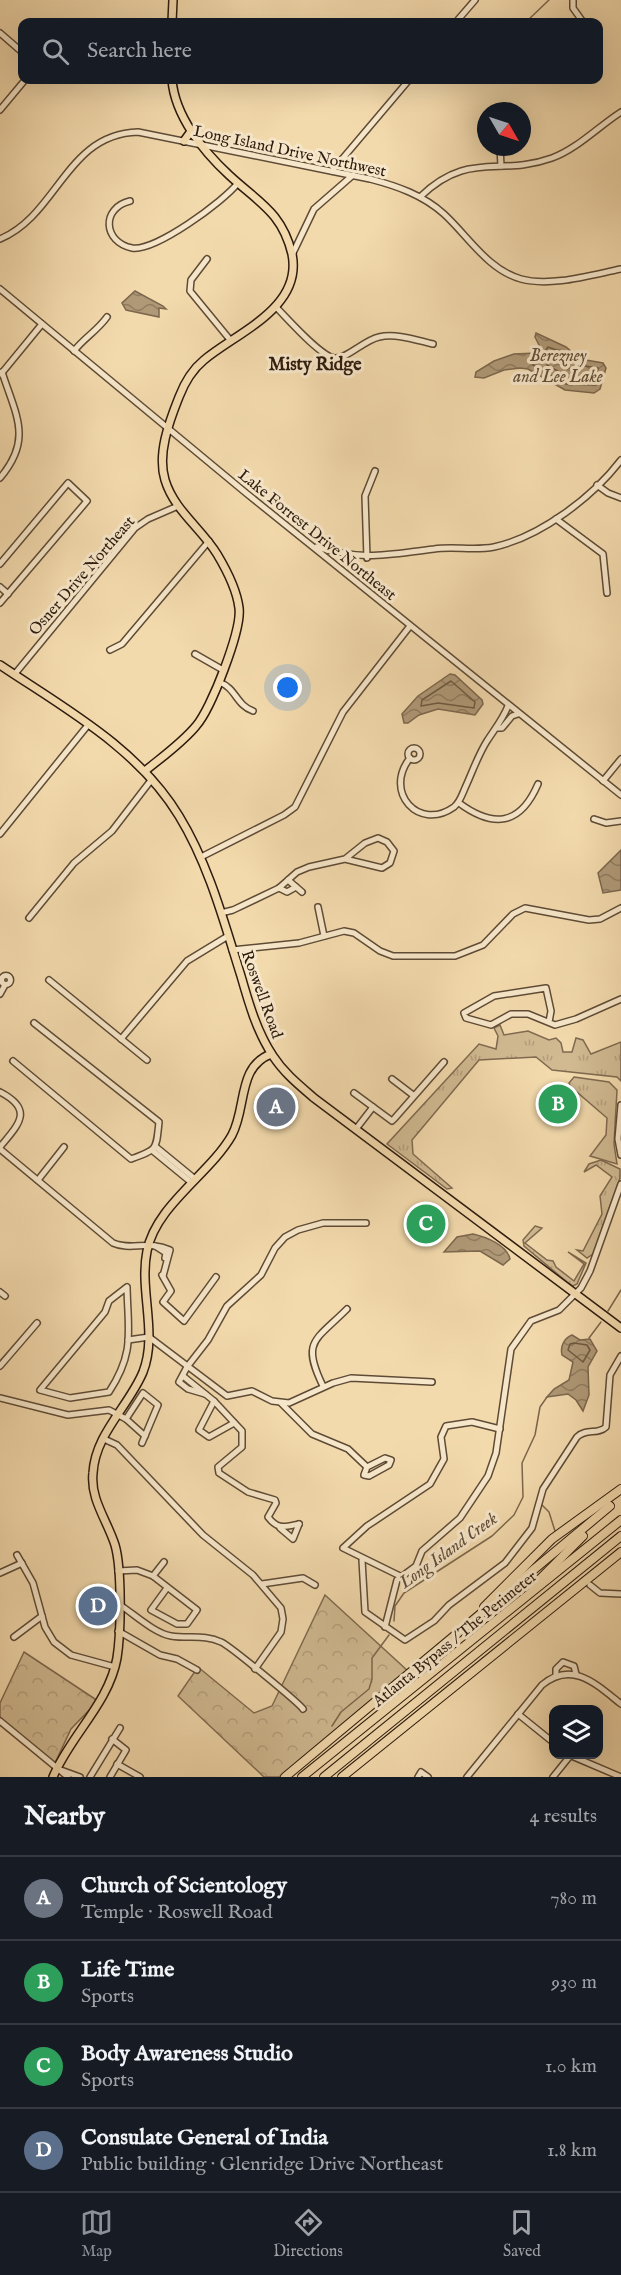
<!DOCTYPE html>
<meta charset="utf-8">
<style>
:root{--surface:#171b24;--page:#242831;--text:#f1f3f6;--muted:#9ea1a6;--line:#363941;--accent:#8c9099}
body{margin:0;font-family:"IM FELL English",serif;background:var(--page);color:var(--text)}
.controls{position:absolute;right:18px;bottom:18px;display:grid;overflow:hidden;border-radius:12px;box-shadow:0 6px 24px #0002}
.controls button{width:54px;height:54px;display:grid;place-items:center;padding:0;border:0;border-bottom:2px solid var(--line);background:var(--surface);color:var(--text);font:30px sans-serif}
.compass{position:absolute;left:477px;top:102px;width:54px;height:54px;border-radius:50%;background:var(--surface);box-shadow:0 6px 24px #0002;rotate:129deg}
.you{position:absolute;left:288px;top:688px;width:21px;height:21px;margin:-15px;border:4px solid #fff;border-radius:50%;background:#1a73e8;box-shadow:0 0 0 9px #1a73e833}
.badge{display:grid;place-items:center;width:39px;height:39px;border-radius:50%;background:var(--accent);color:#fff;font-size:20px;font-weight:700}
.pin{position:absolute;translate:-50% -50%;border:3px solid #fff;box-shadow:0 2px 6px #0006}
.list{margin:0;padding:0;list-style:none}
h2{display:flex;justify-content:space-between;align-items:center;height:78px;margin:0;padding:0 24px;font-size:26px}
h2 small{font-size:20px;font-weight:400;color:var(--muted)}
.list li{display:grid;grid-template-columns:39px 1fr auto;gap:18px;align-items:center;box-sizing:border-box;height:84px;padding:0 24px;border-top:2px solid var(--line)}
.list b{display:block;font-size:22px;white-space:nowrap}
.list p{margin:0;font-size:20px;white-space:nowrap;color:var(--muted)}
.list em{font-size:20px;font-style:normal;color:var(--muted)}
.icon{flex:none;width:33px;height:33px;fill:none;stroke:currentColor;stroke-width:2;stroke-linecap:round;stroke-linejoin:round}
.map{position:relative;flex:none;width:621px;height:1777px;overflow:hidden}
.search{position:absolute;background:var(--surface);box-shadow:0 6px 24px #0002;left:18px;right:18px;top:18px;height:66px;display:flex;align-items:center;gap:15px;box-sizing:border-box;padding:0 21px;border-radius:12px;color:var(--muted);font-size:22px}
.sheet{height:414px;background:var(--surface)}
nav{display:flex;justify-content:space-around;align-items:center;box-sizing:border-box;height:84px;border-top:2px solid var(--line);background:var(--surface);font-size:16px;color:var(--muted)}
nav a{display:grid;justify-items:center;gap:3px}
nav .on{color:var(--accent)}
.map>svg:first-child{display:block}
</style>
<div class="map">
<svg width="621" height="1777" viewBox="0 0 621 1777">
<defs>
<pattern id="grass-tufts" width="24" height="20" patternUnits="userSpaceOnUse" patternTransform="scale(1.5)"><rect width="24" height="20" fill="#d1ba92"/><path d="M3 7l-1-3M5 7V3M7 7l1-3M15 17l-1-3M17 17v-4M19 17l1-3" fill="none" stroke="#b49f7d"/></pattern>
<pattern id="forest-crowns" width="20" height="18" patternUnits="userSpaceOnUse" patternTransform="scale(1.5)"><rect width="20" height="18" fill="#d1ba92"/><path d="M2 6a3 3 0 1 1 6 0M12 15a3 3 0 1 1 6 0" fill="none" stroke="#b49f7d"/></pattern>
<pattern id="water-waves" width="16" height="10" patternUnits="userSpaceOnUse" patternTransform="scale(1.5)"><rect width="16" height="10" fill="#b09977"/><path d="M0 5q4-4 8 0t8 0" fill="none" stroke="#907c60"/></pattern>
</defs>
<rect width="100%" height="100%" fill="#f3daad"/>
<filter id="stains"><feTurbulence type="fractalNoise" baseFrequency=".00333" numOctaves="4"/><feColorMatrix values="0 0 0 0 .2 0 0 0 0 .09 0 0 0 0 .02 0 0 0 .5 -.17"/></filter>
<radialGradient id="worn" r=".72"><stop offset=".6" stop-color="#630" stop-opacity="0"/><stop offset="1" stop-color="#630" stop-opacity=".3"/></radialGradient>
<g fill="url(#grass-tufts)" stroke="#7f6a50" stroke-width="1.5">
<path d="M500,1025L504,1035L528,1031L549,1040L556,1038L561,1043L563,1052H572L576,1038L583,1040L591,1054L621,1042V1081L617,1077L552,1070L536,1057L479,1060L412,1140L413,1154L452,1188L447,1189L387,1144L479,1044L496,1049L498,1036L494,1028Z"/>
<path d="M574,1077L609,1082L617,1090L614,1144L617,1164L590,1156L606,1135L607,1118L571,1087L569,1083Z"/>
<path d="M601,1160L620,1169V1178L593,1254L587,1258L577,1250L583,1251L602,1214L600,1196L612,1177L596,1165L584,1172L589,1164Z"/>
<path d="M535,1226L542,1228L525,1243L547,1260L553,1261L556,1267L574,1281L584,1264L568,1252L586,1263L577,1284L573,1286L567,1282L524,1246L523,1240Z"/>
</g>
<g fill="url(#forest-crowns)" stroke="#7f6a50" stroke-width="1.5">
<path d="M325,1595L409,1672L279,1777H264L178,1696L198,1667L254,1713L272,1706Z"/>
<path d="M24,1652L98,1701L71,1729L55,1763L0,1723V1703Z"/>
</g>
<g fill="url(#water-waves)" stroke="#7c674d" stroke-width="1.5">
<path d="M135,291L163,306L166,309L159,308V317L126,310L122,303Z"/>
<path d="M536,333L566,347L580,359L603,363L606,368L600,389L594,393L565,390L528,369L520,368L504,370L484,378L475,377L476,372L494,361L514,354L536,353L540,347L535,337Z"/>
<path d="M450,674L455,675L482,700L483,704L475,715L438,709L419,715L408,723H404L402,714L418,696Z"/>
<path d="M621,850V890L603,893L598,873Z"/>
<path d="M473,1234C486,1237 507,1245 510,1259L503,1265L480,1251L444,1252L457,1237Z"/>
<path d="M572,1335L580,1340L590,1339L597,1351L588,1367L589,1395L583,1411L576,1400L568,1394L547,1397L554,1389L569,1380L573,1362L562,1355C560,1347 564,1338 572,1335Z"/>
</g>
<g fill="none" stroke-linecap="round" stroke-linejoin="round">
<g stroke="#6e5a42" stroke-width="1.5">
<path d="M548,347L562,352L578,365L598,368L595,385L566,384L533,365V361L541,357Z"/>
<path d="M552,357L575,372L576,377H568L547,365V362Z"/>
<path d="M451,681L475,702L474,708L438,703L421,706L422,700Z"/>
<path d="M574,1343L587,1345L590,1350L583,1362L568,1350L570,1344Z"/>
</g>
<g stroke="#7c674d" stroke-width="1.5">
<path d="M526,22L549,0"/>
<path d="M608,1311L621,1290"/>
<path d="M589,1338L601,1322"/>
<path d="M541,1504L549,1512L555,1531"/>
<path d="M394,1621L395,1606L404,1593L492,1536L514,1515L523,1497L522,1463L535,1435L540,1407L547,1397"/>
<path d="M332,1726L341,1712L369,1689L372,1679V1658L389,1635"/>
</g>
<g stroke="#5e4b36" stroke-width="8">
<g id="minor">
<path d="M573,0V8L583,22"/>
<path d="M456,22L475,0"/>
<path d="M0,33L22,52"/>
<path d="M0,110L25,80"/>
<path d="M500,147L501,166"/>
<path d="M332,171L409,80"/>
<path d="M420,197C468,150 499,177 552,158C577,149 599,126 621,112"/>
<path d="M130,201C101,208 103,242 132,248C155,252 224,201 238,183"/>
<path d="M0,239C58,215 66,134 138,132L370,179C397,186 423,195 444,214C468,236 488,270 521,279C551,287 591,275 621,269"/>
<path d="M292,255L314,209L353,175"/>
<path d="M207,259L191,280L190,291L231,341"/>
<path d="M0,289L246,493L621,795"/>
<path d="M275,306C287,318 319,355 334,358C346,360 364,340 379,337C396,333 416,340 433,344"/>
<path d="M74,351C84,338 97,331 107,317"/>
<path d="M1,374L42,324"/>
<path d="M0,478C33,439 16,416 2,372"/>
<path d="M597,485L608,493L621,498"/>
<path d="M556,519L603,554L607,593"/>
<path d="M316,547C367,561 383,555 434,549C454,546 474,551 494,547C540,537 593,497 621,460"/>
<path d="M367,558L365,496L375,471"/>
<path d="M0,564L68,483L87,501L0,603"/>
<path d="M0,587L8,594"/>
<path d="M110,650L122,644L209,541"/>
<path d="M195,654L223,670"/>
<path d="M14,675L135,528L148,519L178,506"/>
<path d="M219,682C236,688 236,705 253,711"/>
<path d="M497,728H502L512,716L518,714"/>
<circle cx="414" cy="754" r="6"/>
<path d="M410,758C383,792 419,832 454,807C460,802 462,795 465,788C472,773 478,755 487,741C494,730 503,719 508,706"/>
<path d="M603,781L621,759"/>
<path d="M459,803C493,828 520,826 538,784"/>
<path d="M594,819L606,823L621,821"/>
<path d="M0,834L88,725"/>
<path d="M201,857L284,815L295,807L343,712L410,626"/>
<path d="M288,880L302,892"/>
<path d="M279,888L287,892L296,887"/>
<path d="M318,907L324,936"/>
<path d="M221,913L233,910L279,888L297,872L309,867L345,859L382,868L390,863L394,851L387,842L378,838L365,843L345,859"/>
<path d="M29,918L74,863L112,831L152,779"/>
<path d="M232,950L299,943L344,931L354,933L380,951L393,956H455L483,945L513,914L525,908L589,920L600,919L621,908"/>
<circle cx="6" cy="980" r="4.5"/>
<path d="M49,980L147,1060"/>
<path d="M0,994L5,985"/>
<path d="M549,1022L551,1011L546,988L494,996L464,1013L466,1018L491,1025L511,1014H528L555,1025L576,1019L621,999"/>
<path d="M121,1039L187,961L228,936"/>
<path d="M13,1061L131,1159C158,1149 156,1150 159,1122L34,1023"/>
<path d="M392,1079L413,1095"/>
<path d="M0,1092C35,1110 18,1125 0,1147"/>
<path d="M354,1093L373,1107"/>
<path d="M621,1105L618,1139L621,1155"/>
<path d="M356,1129L373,1107L392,1121L394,1119L444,1062"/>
<path d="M156,1147L195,1179"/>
<path d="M0,1149L113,1243C131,1251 148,1240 170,1250L163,1276"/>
<path d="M153,1151L192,1183"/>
<path d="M38,1180L64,1147"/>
<path d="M155,1246L166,1253L165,1258"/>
<path d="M162,1275L171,1291L163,1302L184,1321L216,1277"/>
<path d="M127,1287C128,1333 135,1352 109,1392L70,1398L40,1390L105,1312L109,1301Z"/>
<path d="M0,1292L5,1296"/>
<path d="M128,1340L149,1337L227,1396L252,1391L272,1401L289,1403L333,1383L351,1378L432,1382"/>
<path d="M0,1366L37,1323"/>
<path d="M183,1376L214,1401L242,1431V1447L218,1467L219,1473L248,1492L275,1500L276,1503L268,1517C278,1530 284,1527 299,1524"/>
<path d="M323,1386C301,1341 315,1341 347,1309"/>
<path d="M205,1394L188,1389L179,1382L187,1367L208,1340L227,1306L261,1275L275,1248L285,1237L298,1230L323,1223H366"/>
<path d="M0,1398L68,1415L109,1410L126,1419L145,1436"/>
<path d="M214,1401L199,1430L209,1437L234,1423"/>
<path d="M281,1403L312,1434L348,1449L367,1467L385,1458L391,1460L389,1465L369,1476L364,1475L367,1467"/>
<path d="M126,1419L143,1393L158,1405L142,1443"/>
<path d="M104,1439L117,1445L203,1535L253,1575L281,1608L283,1619L281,1632L255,1669"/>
<path d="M280,1528L293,1539L299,1524"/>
<path d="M17,1555L33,1583L45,1627L54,1642L71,1655L115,1667"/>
<path d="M362,1560L365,1612L405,1640L434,1621L449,1605L505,1563L532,1528L543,1489L577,1437C586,1428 598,1435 606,1427L610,1375L621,1356"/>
<path d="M118,1571L137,1570L153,1576L197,1610L187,1624H177L151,1610L167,1588"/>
<path d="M0,1573L22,1563"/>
<path d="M153,1576L164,1562"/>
<path d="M400,1576L343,1548L367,1526L430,1484L444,1459L441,1437L446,1426L472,1422L500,1429"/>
<path d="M262,1584L303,1578L315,1585"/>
<path d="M590,1585L600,1593L621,1594"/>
<path d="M120,1605C134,1614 154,1633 171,1636C188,1639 205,1634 221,1642C229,1645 299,1703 303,1709"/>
<path d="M385,1627L397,1580L416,1566L422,1551L460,1518L488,1476L496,1453L511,1349L531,1321L559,1310L581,1288L590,1271L621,1184"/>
<path d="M118,1631L160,1655L177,1659L197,1670"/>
<path d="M14,1637L42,1616"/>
<path d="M556,1676V1669L563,1662L574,1666L576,1674"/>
<path d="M518,1714L554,1743"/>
<path d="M0,1721L68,1777"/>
<path d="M567,1754L621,1777"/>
<path d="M117,1764L140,1777"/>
<path d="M58,1769L80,1777"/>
<path d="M90,1777L120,1728"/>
<path d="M110,1777L126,1750L112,1739"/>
<path d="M418,1777L421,1772L428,1777"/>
<path d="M467,1777L542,1685C572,1660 596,1684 621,1704"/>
<path d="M553,1777L570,1756"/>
</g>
</g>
<g stroke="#2d1b0e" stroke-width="10">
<g id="major">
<path d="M172,22L173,0"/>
<path d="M184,141L192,130"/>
<path d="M0,665C64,708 138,748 179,816C209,865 224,922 241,976C249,1004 257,1032 273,1056C284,1073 299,1085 314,1098L621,1328"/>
<path d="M145,771C162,757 182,743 196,726C211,709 242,630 239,608C237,591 226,569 217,554C201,528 174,510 165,480C157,454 169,422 179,397C184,384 193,369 204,360C236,333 303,308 292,254C282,212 258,202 229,175C203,151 175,116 172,80"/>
<path d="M53,1777C70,1736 109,1703 117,1658C121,1633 122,1569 115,1545C107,1520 90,1499 93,1473C95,1434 129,1406 143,1372C158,1333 139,1291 147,1251C156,1205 210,1174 232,1135C247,1107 237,1067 271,1054"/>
</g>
</g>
<g stroke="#2d1b0e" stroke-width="10">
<g id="highway">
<path d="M532,1587L583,1536"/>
<path d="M484,1607L552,1539L621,1489"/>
<path d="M285,1777L610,1506"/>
<path d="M302,1777L621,1520"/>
<path d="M324,1777L621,1536"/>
<path d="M342,1777L621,1552"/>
</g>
</g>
<use href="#minor" stroke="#f7e7ca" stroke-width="5"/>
<use href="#major" stroke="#f3daad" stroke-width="7"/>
<use href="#highway" stroke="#f3daad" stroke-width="8"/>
</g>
<g text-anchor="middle" stroke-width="6" stroke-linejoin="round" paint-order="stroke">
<g font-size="16" fill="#2d1b0e" stroke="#f7e7ca">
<text transform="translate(290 150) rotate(12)" y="6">Long Island Drive Northwest</text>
<text transform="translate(318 534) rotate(39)" y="6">Lake Forrest Drive Northeast</text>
<text transform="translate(81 575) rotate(-49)" y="6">Osner Drive Northeast</text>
<text transform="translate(263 994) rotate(70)" y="6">Roswell Road</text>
<text transform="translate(454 1638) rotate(-39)" y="6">Atlanta Bypass / The Perimeter</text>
</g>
<g font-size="18" font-style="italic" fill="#614d38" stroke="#f7e7ca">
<text x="558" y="361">Berezney<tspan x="558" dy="21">and Lee Lake</tspan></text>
<text transform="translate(448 1550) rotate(-36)" y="6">Long Island Creek</text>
</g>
<g font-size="18" font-weight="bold" fill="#2d1b0e" stroke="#f7e7ca">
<text x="315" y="370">Misty Ridge</text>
</g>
</g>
<rect width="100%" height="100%" filter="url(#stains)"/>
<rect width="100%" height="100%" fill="url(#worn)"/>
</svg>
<div class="controls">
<button><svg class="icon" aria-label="layers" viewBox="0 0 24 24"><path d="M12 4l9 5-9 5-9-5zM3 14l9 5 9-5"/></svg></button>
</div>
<svg class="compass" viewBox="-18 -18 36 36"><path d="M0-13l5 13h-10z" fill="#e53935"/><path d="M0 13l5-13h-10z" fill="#9ea1a6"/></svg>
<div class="you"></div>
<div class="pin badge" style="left:276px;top:1107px;background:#6b7280">A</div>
<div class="pin badge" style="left:558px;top:1104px;background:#2e9e5b">B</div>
<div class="pin badge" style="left:426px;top:1224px;background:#2e9e5b">C</div>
<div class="pin badge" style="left:98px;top:1606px;background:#5c6f8a">D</div>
<div class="search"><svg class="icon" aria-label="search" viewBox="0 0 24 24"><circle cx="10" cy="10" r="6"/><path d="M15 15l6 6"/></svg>Search here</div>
</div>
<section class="sheet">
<h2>Nearby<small>4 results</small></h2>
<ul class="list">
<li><span class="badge" style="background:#6b7280">A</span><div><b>Church of Scientology</b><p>Temple · Roswell Road</p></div><em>780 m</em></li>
<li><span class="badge" style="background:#2e9e5b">B</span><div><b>Life Time</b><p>Sports</p></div><em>930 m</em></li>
<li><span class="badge" style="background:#2e9e5b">C</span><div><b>Body Awareness Studio</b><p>Sports</p></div><em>1.0 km</em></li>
<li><span class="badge" style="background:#5c6f8a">D</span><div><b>Consulate General of India</b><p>Public building · Glenridge Drive Northeast</p></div><em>1.8 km</em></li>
</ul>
</section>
<nav>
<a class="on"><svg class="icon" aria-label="map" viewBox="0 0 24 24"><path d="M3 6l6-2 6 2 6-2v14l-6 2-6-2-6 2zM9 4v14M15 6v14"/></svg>Map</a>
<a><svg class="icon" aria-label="directions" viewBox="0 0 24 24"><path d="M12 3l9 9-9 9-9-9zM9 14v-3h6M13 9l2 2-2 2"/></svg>Directions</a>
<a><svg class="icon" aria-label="saved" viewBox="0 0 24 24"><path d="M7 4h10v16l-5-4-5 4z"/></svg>Saved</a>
</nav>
